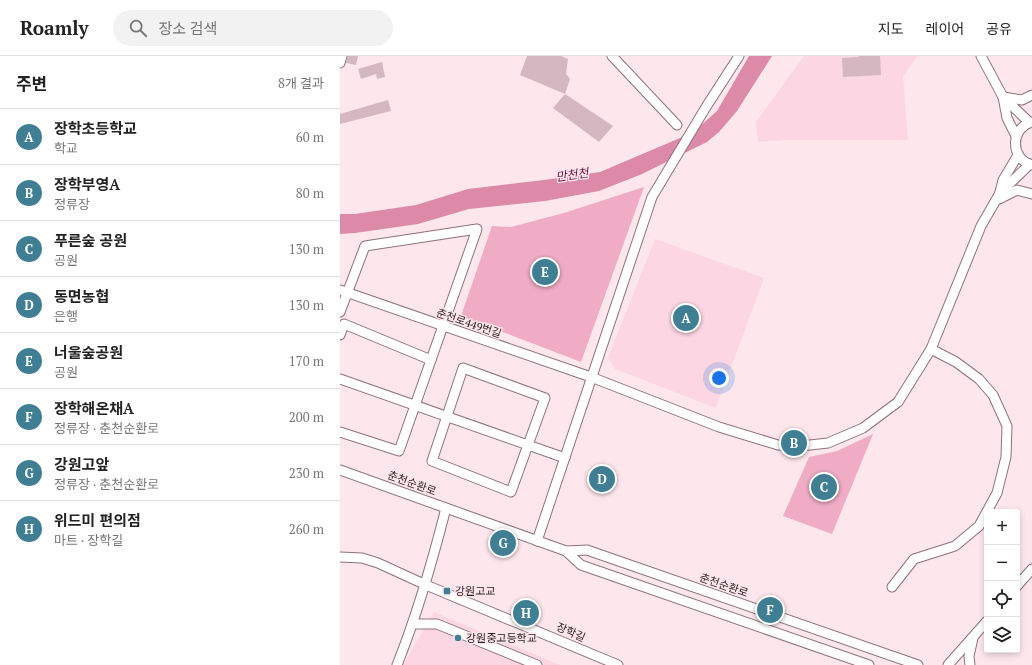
<!DOCTYPE html>
<html lang="ko">
<meta charset="utf-8">
<style>
:root{--surface:#fff;--page:#f2f2f2;--text:#222;--muted:#767676;--line:#e0e0e0;--accent:#407f93}
body{margin:0;font-family:"PT Serif","Noto Sans KR",serif;background:var(--page);color:var(--text)}
.controls{position:absolute;right:12px;bottom:12px;display:grid;overflow:hidden;border-radius:4px;box-shadow:0 2px 6px #0003}
.controls button{width:36px;height:36px;display:grid;place-items:center;padding:0;border:0;border-bottom:1px solid var(--line);background:var(--surface);color:var(--text);font:20px sans-serif}
.you{position:absolute;left:379px;top:322px;width:14px;height:14px;margin:-10px;border:3px solid #fff;border-radius:50%;background:#1a73e8;box-shadow:0 0 0 6px #1a73e833}
.badge{display:grid;place-items:center;width:26px;height:26px;border-radius:50%;background:var(--accent);color:#fff;font-size:13px;font-weight:700}
.pin{position:absolute;translate:-50% -50%;border:2px solid #fff;box-shadow:0 1px 4px #0006}
.list{margin:0;padding:0;list-style:none}
h2{display:flex;justify-content:space-between;align-items:center;height:52px;margin:0;padding:0 16px;font-size:17px}
h2 small{font-size:13px;font-weight:400;color:var(--muted)}
.list li{display:grid;grid-template-columns:26px 1fr auto;gap:12px;align-items:center;box-sizing:border-box;height:56px;padding:0 16px;border-top:1px solid var(--line)}
.list b{display:block;font-size:15px;white-space:nowrap}
.list p{margin:0;font-size:13px;white-space:nowrap;color:var(--muted)}
.list em{font-size:13px;font-style:normal;color:var(--muted)}
.icon{flex:none;width:22px;height:22px;fill:none;stroke:currentColor;stroke-width:2;stroke-linecap:round;stroke-linejoin:round}
.map{position:relative;flex:none;width:692px;height:609px;overflow:hidden}
header{display:flex;align-items:center;gap:24px;box-sizing:border-box;height:56px;padding:0 20px;background:var(--surface);border-bottom:1px solid var(--line)}
header strong{font-size:19px}
nav{display:flex;gap:22px;margin-inline-start:auto;font-size:14px}
.search{width:280px;height:36px;background:var(--page);display:flex;align-items:center;gap:10px;box-sizing:border-box;padding:0 14px;border-radius:22px;color:var(--muted);font-size:15px}
main{display:flex}
aside{flex:1;background:var(--surface)}
.map>svg:first-child{display:block}
</style>
<header>
<strong>Roamly</strong>
<div class="search"><svg class="icon" aria-label="search" viewBox="0 0 24 24"><circle cx="10" cy="10" r="6"/><path d="M15 15l6 6"/></svg>장소 검색</div>
<nav><a>지도</a><a>레이어</a><a>공유</a></nav>
</header>
<main>
<aside>
<h2>주변<small>8개 결과</small></h2>
<ul class="list">
<li><span class="badge">A</span><div><b>장학초등학교</b><p>학교</p></div><em>60 m</em></li>
<li><span class="badge">B</span><div><b>장학부영A</b><p>정류장</p></div><em>80 m</em></li>
<li><span class="badge">C</span><div><b>푸른숲 공원</b><p>공원</p></div><em>130 m</em></li>
<li><span class="badge">D</span><div><b>동면농협</b><p>은행</p></div><em>130 m</em></li>
<li><span class="badge">E</span><div><b>너울숲공원</b><p>공원</p></div><em>170 m</em></li>
<li><span class="badge">F</span><div><b>장학해온채A</b><p>정류장 · 춘천순환로</p></div><em>200 m</em></li>
<li><span class="badge">G</span><div><b>강원고앞</b><p>정류장 · 춘천순환로</p></div><em>230 m</em></li>
<li><span class="badge">H</span><div><b>위드미 편의점</b><p>마트 · 장학길</p></div><em>260 m</em></li>
</ul>
</aside>
<div class="map">
<svg width="692" height="609" viewBox="0 0 692 609">
<rect width="100%" height="100%" fill="#fee6ed"/>
<g fill="#fcd6e3">
<path d="M464,0H578L563,20L568,84H445L418,86L416,66Z"/>
<path d="M315,183L424,222L376,352L275,313L268,302Z"/>
<path d="M94,556L220,609H63Z"/>
</g>
<g fill="#efacc4">
<path d="M304,131L241,306L121,260L152,170L171,171L224,157Z"/>
<path d="M533,378L492,478L443,460L469,401L497,395Z"/>
</g>
<path fill="#dd8aa9" d="M409,0H432L397,55L379,76L367,86L302,118L259,135L205,145L129,153L78,168L15,177L0,178V158H15L76,149L128,133L204,124L260,116L340,82L359,71L377,55Z"/>
<g fill="#d4b7c1">
<path d="M8,0H18L16,9L6,7Z"/>
<path d="M187,0H221L228,3L226,18L230,23L225,38L180,19Z"/>
<path d="M518,0H540L541,19L503,21L502,2L519,1Z"/>
<path d="M42,6L45,21L37,23L36,18L21,23L18,13Z"/>
<path d="M225,38L273,70L259,86L213,52Z"/>
<path d="M48,44L51,55L0,68V58Z"/>
</g>
<g fill="none" stroke-linecap="round" stroke-linejoin="round">
<g stroke="#8d727b" stroke-width="11">
<g id="minor">
<path d="M272,0L337,69"/>
<path d="M641,0L663,41L689,66"/>
<path d="M0,7L2,0"/>
<path d="M663,41L667,62L676,80"/>
<path d="M663,41L682,44L692,39"/>
<path d="M692,66C670,72 670,103 692,109"/>
<path d="M660,136L663,124L678,99"/>
<path d="M659,143L677,134L692,138"/>
<path d="M0,234L251,321L379,371L438,389L461,390L488,387L523,372L558,346L591,293L641,170L660,137L690,108"/>
<path d="M0,256L25,190L137,173L59,395L0,376"/>
<path d="M0,279L4,268L91,304"/>
<path d="M123,312L205,342L171,436L92,405Z"/>
<path d="M0,323L225,402"/>
<path d="M0,414L226,495L247,494L578,609"/>
<path d="M197,485L312,141L366,51L399,0"/>
<path d="M226,495L241,509L529,609"/>
<path d="M0,501L22,502L38,507L86,529L278,609"/>
<path d="M677,530L692,513"/>
<path d="M552,531L574,503L615,490L639,470L657,437L666,401L667,370L653,339L639,323L616,306L591,293"/>
<path d="M73,568H97L197,609"/>
<path d="M57,609C78,557 92,507 106,452"/>
<path d="M608,609L647,565"/>
<path d="M630,609L629,600L633,582"/>
</g>
</g>
<use href="#minor" stroke="#fff" stroke-width="9"/>
</g>
<g fill="#407f93" stroke="#fee6ed" stroke-width="1.5">
<rect x="103" y="531" width="8" height="8" rx="2"/>
<circle cx="118" cy="582" r="4"/>
</g>
<g text-anchor="middle" stroke-width="3" stroke-linejoin="round" paint-order="stroke">
<g font-size="11" fill="#2b2124" stroke="#fee6ed">
<text transform="translate(129 267) rotate(19)" y="4">춘천로449번길</text>
<text transform="translate(72 427) rotate(20)" y="4">춘천순환로</text>
<text transform="translate(384 529) rotate(19)" y="4">춘천순환로</text>
<text transform="translate(231 576) rotate(23)" y="4">장학길</text>
</g>
<g font-size="11" fill="#2b2124" stroke="#fee6ed" text-anchor="start">
<text x="115" y="539">강원고교</text>
<text x="126" y="586">강원중고등학교</text>
</g>
<g font-size="12" font-style="italic" fill="#6f0a3f" stroke="#fee6ed">
<text transform="translate(232 119) rotate(-8)" y="4">만천천</text>
</g>
</g>
</svg>
<div class="controls">
<button>+</button>
<button>−</button>
<button><svg class="icon" aria-label="locate" viewBox="0 0 24 24"><circle cx="12" cy="12" r="6"/><path d="M12 2v4M12 18v4M2 12h4M18 12h4"/></svg></button>
<button><svg class="icon" aria-label="layers" viewBox="0 0 24 24"><path d="M12 4l9 5-9 5-9-5zM3 14l9 5 9-5"/></svg></button>
</div>
<div class="you"></div>
<div class="pin badge" style="left:346px;top:262px">A</div>
<div class="pin badge" style="left:454px;top:387px">B</div>
<div class="pin badge" style="left:484px;top:431px">C</div>
<div class="pin badge" style="left:262px;top:423px">D</div>
<div class="pin badge" style="left:205px;top:216px">E</div>
<div class="pin badge" style="left:430px;top:554px">F</div>
<div class="pin badge" style="left:163px;top:487px">G</div>
<div class="pin badge" style="left:186px;top:557px">H</div>
</div>
</main>
